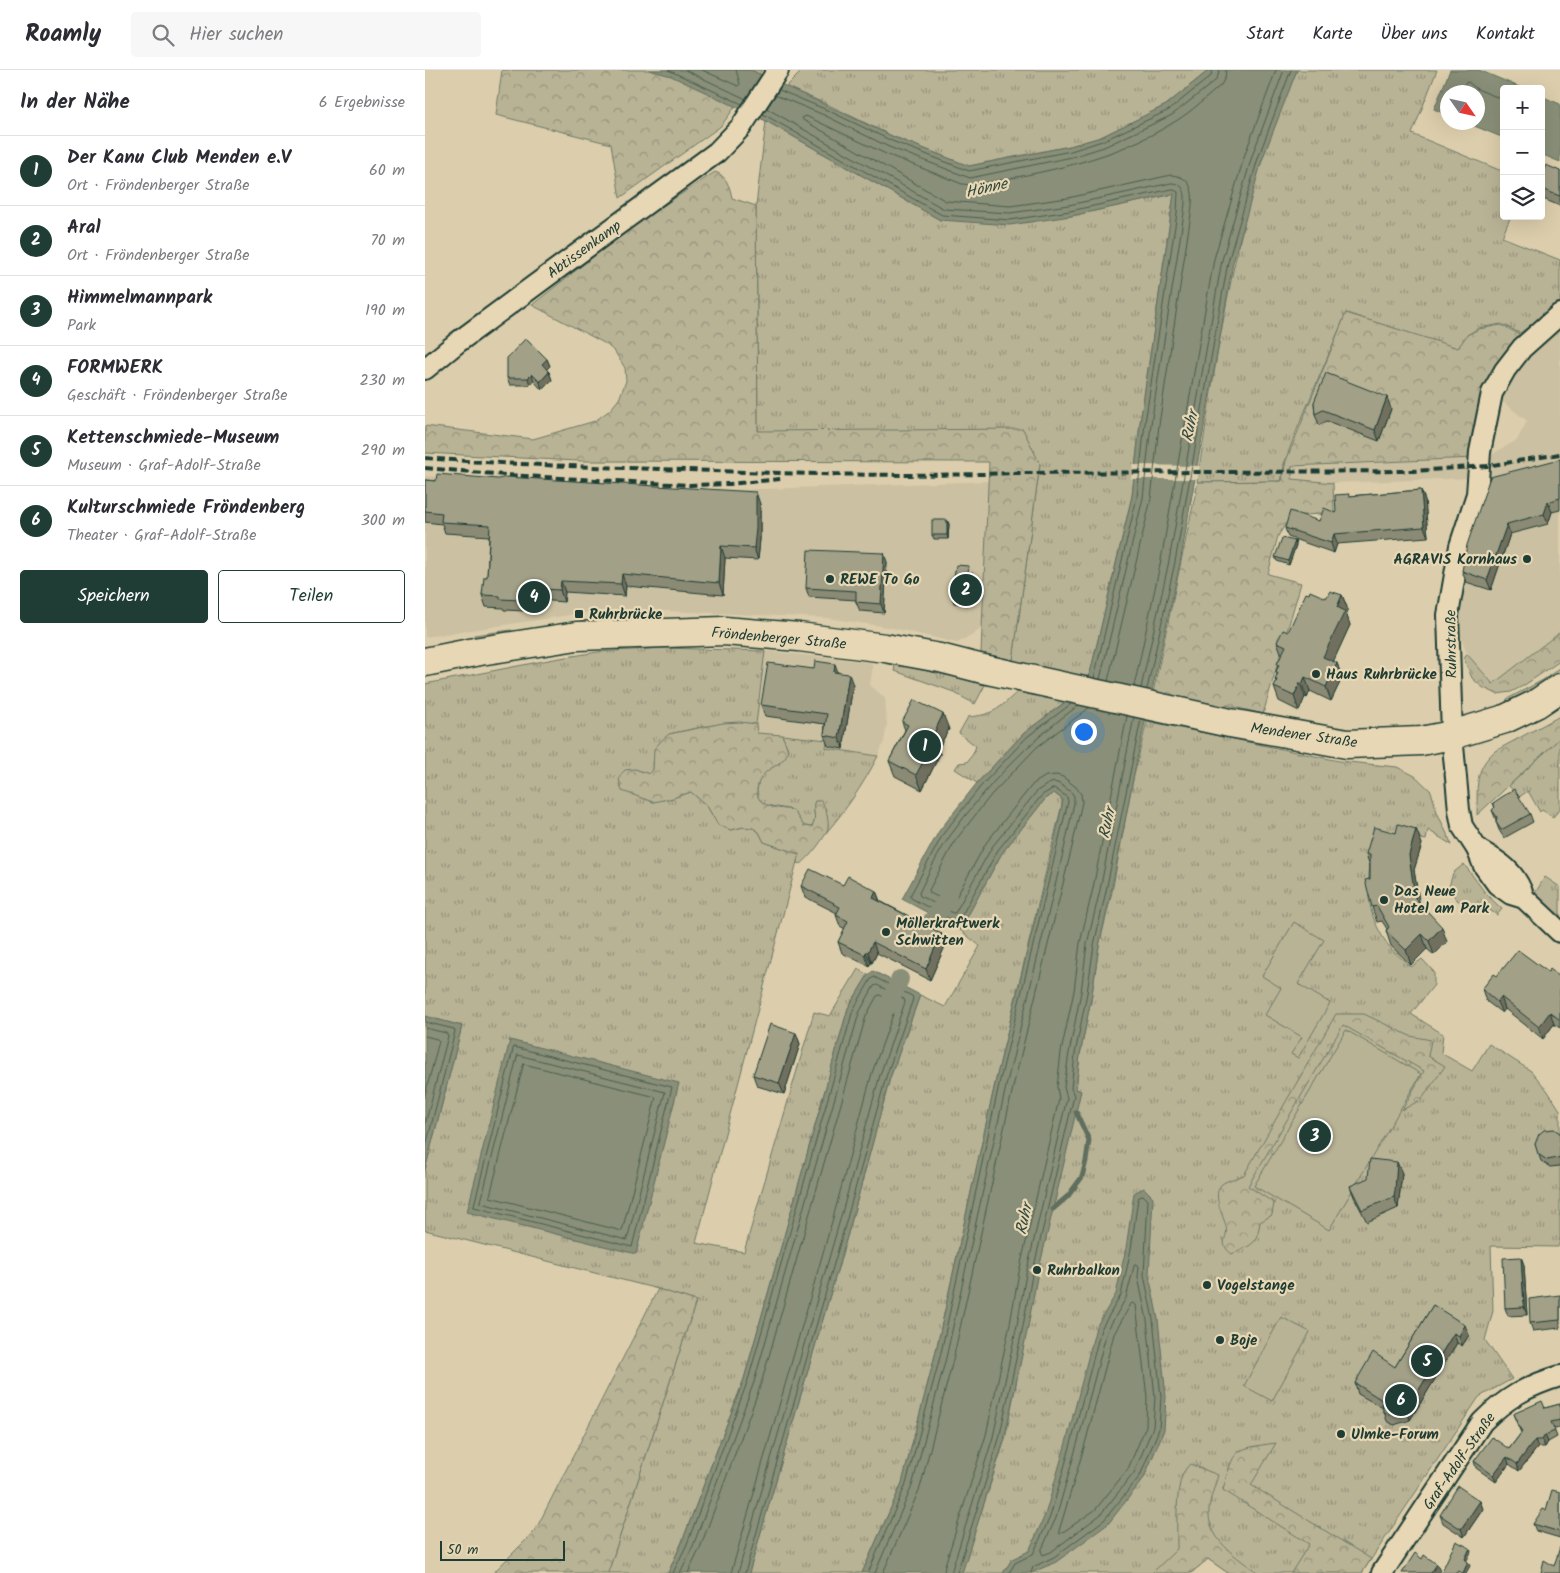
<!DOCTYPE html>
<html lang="de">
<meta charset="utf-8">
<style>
:root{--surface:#fff;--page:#f7f7f7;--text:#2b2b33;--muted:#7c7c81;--line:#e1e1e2;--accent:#1f3d34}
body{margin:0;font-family:Kalam,sans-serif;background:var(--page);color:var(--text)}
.controls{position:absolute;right:15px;top:15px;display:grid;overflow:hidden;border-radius:5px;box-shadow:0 5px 20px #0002}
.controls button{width:45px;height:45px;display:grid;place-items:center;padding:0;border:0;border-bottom:1px solid var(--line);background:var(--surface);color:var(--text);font:25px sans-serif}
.compass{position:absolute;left:1015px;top:15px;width:45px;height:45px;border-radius:50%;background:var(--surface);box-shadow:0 5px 20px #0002;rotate:124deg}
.scale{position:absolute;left:15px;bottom:12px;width:125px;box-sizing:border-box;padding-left:5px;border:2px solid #1f3d34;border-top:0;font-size:14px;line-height:18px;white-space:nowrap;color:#1f3d34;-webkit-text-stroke:4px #e8d7b4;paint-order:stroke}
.you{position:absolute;left:658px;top:661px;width:18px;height:18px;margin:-12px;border:4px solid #fff;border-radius:50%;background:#1a73e8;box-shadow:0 0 0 8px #1a73e833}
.badge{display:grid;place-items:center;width:32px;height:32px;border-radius:50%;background:var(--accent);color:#fff;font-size:16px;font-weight:700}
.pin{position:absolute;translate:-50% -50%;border:2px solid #fff;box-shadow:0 1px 5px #0006}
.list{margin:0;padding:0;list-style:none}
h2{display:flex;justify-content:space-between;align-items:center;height:65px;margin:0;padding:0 20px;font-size:21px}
h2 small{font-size:16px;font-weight:400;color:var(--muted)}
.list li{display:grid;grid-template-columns:32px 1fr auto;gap:15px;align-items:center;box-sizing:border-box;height:70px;padding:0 20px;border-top:1px solid var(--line)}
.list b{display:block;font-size:19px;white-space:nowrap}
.list p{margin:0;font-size:16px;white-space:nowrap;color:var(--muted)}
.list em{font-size:16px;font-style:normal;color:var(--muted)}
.actions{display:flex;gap:10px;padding:15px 20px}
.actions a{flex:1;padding:11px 0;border:1px solid var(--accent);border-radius:5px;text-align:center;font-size:18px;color:var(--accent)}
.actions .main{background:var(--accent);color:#fff}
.icon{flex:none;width:28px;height:28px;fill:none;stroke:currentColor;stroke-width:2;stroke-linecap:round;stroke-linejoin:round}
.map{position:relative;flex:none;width:1135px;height:1503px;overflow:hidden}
header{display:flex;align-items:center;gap:30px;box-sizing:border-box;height:70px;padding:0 25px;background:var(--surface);border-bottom:1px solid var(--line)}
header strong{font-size:24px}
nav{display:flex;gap:28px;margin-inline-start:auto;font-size:18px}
.search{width:350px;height:45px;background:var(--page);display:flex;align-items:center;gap:12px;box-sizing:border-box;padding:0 18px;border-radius:5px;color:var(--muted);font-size:19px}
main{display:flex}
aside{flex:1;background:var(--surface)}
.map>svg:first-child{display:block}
</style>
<header>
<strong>Roamly</strong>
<div class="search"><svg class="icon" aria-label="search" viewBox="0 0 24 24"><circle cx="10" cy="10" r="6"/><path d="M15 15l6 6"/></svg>Hier suchen</div>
<nav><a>Start</a><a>Karte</a><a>Über uns</a><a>Kontakt</a></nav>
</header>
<main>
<aside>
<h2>In der Nähe<small>6 Ergebnisse</small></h2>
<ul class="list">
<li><span class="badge">1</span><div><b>Der Kanu Club Menden e.V</b><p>Ort · Fröndenberger Straße</p></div><em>60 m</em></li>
<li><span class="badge">2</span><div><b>Aral</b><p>Ort · Fröndenberger Straße</p></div><em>70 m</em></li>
<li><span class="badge">3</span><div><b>Himmelmannpark</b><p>Park</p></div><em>190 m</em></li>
<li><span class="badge">4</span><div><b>FORMWERK</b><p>Geschäft · Fröndenberger Straße</p></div><em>230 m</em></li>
<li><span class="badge">5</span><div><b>Kettenschmiede-Museum</b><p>Museum · Graf-Adolf-Straße</p></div><em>290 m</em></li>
<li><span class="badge">6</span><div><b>Kulturschmiede Fröndenberg</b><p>Theater · Graf-Adolf-Straße</p></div><em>300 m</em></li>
</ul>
<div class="actions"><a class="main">Speichern</a><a>Teilen</a></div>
</aside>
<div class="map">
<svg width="1135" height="1503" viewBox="0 0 1135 1503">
<defs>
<pattern id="grass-tufts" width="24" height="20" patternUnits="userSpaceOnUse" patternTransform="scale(1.25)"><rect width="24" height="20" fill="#b9b396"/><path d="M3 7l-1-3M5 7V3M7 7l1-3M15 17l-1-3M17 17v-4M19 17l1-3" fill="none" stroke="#96937b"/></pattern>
<pattern id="forest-crowns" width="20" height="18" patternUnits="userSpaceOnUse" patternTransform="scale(1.25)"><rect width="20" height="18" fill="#b9b396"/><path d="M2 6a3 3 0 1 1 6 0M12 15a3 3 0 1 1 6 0" fill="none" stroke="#96937b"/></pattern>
</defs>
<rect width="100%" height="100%" fill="#dcceac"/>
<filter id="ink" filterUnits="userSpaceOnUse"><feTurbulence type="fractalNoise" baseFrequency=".02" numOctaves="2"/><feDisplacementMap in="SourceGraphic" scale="10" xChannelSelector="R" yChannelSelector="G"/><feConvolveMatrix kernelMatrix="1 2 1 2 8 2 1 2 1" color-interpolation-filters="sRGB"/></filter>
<g filter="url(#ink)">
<g fill="#cbc0a1">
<path d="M1135,252V393L1061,407L1062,387L1092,370L1102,351L1073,328L1089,298Z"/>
<path d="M1049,388L1048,408L908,413L866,409L867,396Z"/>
<path d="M1135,400V562L1068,614L1042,584L1032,558L1037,510Z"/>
<path d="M0,406L208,420L279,421L564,411L557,558L546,566L532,573L463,557L402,548L197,539L164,542L0,567Z"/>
<path d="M340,581L425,590L443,592L448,596L445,615L460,628L462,654L459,672L453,686L401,678L402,670L332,663L331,649Z"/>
</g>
<g fill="url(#grass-tufts)" stroke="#6c7865">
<path d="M378,0H784L741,35L676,67L645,76L544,96L469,67L404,35L361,17Z"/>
<path d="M872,0H1012L987,64L1079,102V146H1086L1077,167L1135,190V233L1095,263L1076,254L1054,258L1042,265L1033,279L921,243L869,367L860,391L856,411L772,412C794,273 812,129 872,0Z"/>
<path d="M341,51L515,150L646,146L749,124L715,353L707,426L664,608L589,597L588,590L615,394L333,361L331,136Z"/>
<path d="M86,560L90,563L49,569V565Z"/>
<path d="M240,578L340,581L331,654C302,650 273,658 244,664L229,692L228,700L224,704L210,699L228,732L248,728L266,722L282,736L293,755L306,760L318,757L328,758L334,762L339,772L374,784L271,1173L319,1182L389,942L405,946L433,899L443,905L423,938L319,1309L257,1472L243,1503H183L271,1231L233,1219L0,1160V1100L37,956L0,946V614L129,589L173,582Z"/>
<path d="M469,594L535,608L560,615L550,634L526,621L470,601Z"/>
<path d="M1135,598V602L1113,616L1081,632L1082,629L1118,610Z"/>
<path d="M592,622L641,631L599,663L552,713L530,699L534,693L542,692L548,684L551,676L534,663L543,647C568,645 574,639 592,622Z"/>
<path d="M722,651L914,691L972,697L990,706L1006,721L1012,742L1027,775L1003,760L1001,770L979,766L949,770C942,811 937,838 963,875C969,883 979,890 986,897L997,889L1009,902V915L986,944L1018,964L1016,983L1047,1001L1064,974L1106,1001L1122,1020L1135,1040V1170L1133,1177L1066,1176L1068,1241L1060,1270L1087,1309L1054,1327L937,1503H803L783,1489L766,1503H536L580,1370L611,1211L655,1021L651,1019L655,985L667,924L674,876L687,822L707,714Z"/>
<path d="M357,665L402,670L401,678L453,686C438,715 421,740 400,764L403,756L401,739L390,731C386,739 393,747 387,757L379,756L368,740L341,735L334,730L332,721L334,709L342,701L356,692L363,679Z"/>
<path d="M1135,668V739L1128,747L1117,740L1115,742L1103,721L1094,727L1084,716Z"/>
<path d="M629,723L638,730L571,1009L510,1285L477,1413L437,1503H324L426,1153L465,1008L495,925L520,937L555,876L535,860L577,783L621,728Z"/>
<path d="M1039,794L1061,824L1077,839L1072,845L1056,834L1041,836L1031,829L1024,817L1028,803Z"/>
<path d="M1120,807L1135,817V847L1128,856L1104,833Z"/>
</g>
<g fill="url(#forest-crowns)" stroke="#6c7865">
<path d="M77,0H337L296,56L195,128L186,74L71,45Z"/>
<path d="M290,102C301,105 305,117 307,128L331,136L333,361L598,359L615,394L588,590L556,583L564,392L153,391L0,383V356L108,369L170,351L185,340L194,329L201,311L200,298L190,282L181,274L107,235L207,156Z"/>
<path d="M921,243L1033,278L1042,265L1054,259L1076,255L1094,264L1062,321L1049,388L867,396V409L908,413L909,443L866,446L853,466L843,504L876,513L838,644L801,635L795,666L722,651L773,412L857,411L861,391Z"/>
<path d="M1135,562V591L1098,616L1086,622L1072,624L1057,617L1047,608L1039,589L1042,584L1068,614Z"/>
<path d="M1135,646V668L1052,745C1053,718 1048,700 1070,681Z"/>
<path d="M315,652L331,654L332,663L357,665C359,671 364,678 362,684C358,693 348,696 341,702C336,707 333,712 332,719C330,738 355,738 368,740L379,756L387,757C393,746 386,739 390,731H396C401,737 404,750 403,758C401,767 384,788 376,794L372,793L374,784L339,772L334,762L328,758L318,757L306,760L293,755L282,736L266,722L248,728L228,732L197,721C194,712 192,707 200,700L210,699L224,704L228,700L229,679L236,671L244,664L298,653Z"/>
<path d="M911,944H939L985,966L1006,970L1003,986L1020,996L997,1029L977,1040L999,1001L918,955L823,1116L849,1133L847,1145L835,1152L832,1169L824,1176L807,1184C792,1173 804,1168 801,1156C798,1145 786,1124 797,1114C800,1111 814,1107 819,1105Z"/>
<path d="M233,1219L271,1231L183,1503H68L110,1461Z"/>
<path d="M851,1373L826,1415L946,1489L937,1503H866L884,1474L798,1420C809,1378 808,1379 851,1373Z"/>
<path d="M765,1394L793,1405C790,1416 785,1428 784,1439C781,1468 813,1489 834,1503H803L783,1489L766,1503H727L752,1479C752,1459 750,1421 758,1403C760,1400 763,1396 765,1394Z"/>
</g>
<g fill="#b9b396" stroke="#6c7865">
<path d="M869,852L899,870L873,914L905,933L873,988L866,984L877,967L840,945L856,918L837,906Z"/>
<path d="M921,960L996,1004L904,1160L829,1116Z"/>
<path d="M856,1247L885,1262L847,1331L819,1316Z"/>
</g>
<g fill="#898f78" stroke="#5f6e5d">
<path d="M224,0H326L469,67L544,96L645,76L676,67L741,35L784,0H872L837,90L808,193L755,493L713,684L686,822L674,876L667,924L655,985L651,1019L656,1021L612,1207L603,1257L579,1370L537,1503H437L477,1413L510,1285L571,1009L629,773L638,730L629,723L621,728L577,783L535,860L477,829L514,761L552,713L599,663L662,616L707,426L715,353L749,124L646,146L585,155L515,150L341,51L246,6Z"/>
<path d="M1025,0H1054L1099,19H1079V68L1042,53L1052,52V22H1022V45L1009,39Z"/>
<path d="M1116,26L1135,34V92L1116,84Z"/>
<path d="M448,901L495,925L465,1008L426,1153L324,1503H243L257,1472L319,1309L423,938L443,905Z"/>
<path d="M0,946L37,956L0,1100Z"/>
<path d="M85,970L254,1013L211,1184L42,1142Z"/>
<path d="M719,1118L728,1127L724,1205L733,1249L741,1327L739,1360L719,1408L683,1454L631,1492L606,1503H578L587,1489L604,1481L620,1445L642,1369L671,1257L691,1224L701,1178L709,1123Z"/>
</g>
<g fill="#dcceac">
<path d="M708,395L775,396L773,409H706Z"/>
<path d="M614,1196H617L615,1207L605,1202L603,1200Z"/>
</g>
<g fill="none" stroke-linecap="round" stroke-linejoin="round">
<g stroke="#495e4f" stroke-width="1">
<path d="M243,0L317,34"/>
<path d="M260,0L321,29"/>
<path d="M277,0L313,16L315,14L311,0"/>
<path d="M354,20L402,40L467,71L544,101L646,81L677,71L744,40L786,6L787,0"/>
<path d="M1036,22L1040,13L1043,12L1052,19L1079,30"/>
<path d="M350,25L399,45L464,77L545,108L647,87L679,77L747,45L790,11L793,6L794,0"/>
<path d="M341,38L519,139L585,143L644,135L746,113C764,113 760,131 759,143L726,354L718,428L675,609"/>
<path d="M338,44L517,145L585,150L645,141L747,119L753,122L752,143L720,353L712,427L669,608"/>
<path d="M683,611L726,429L734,355L766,144C768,127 771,107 746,105L643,128L585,136L521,131L378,50L377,48L381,46L461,84L537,114L547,115C617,103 690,90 751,51C767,41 782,27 796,15L800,8L801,0"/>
<path d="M709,617L736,490L789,189L820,84L851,0"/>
<path d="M716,618L744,491L797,190L827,86L859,0"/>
<path d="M722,619L750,492L803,192L833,88L866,0"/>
<path d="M0,952L29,959L30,961L0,1080"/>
<path d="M0,958L21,963L23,966L0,1055"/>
<path d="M0,966L12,969L14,971L0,1025"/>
<path d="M89,977L247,1017L207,1177L49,1137Z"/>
<path d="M93,985L240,1022L202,1170L56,1133Z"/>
<path d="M99,994L231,1027L197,1161L65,1127Z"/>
<path d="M710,1194L714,1196L713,1207L722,1250L730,1327L728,1357L709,1403L675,1445L626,1482L618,1485L616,1481L631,1448L653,1371L682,1261L701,1228Z"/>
<path d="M709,1233L711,1235L722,1327L721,1356L703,1399L670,1440L635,1464L634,1461L660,1374L689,1264L706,1234Z"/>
<path d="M248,1503L262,1474L323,1310L428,940L446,909L449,907L487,926L488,929L461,1007L421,1152L320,1503"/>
<path d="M255,1503L268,1476L329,1312L434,943L449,916L452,915L479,929L480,932L455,1005L415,1150L313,1503"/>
<path d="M263,1503L275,1478L336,1314L441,946L452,926L455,925L470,933L471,936L447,1003L408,1148L306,1503"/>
<path d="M443,1503L481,1414L515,1287L575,1010L643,732L642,727L629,718L617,725L573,780L533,852H530L486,828L485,826L518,764L556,716L602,667L646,634"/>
<path d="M450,1503L487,1416L521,1288L582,1012L640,775L649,733V726L646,722L635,714L629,712L623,714L612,721L567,777L530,843H528L495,826L494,823C503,804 513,783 525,766C561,716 604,671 654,635"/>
<path d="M458,1503L495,1418L528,1290L589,1013L647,777L657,732L656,724L651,717L638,707L631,705L621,706L608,714L561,773L528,833H525L505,823L504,820L530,771L566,725L612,677L664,638"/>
<path d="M519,1503L520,1495L561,1365L585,1254L594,1202L634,1029L632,1017L636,982L649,921L655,873L668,818L702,646"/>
<path d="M526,1503L568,1367L592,1255L601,1204L642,1028L639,1017L644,983L656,922L662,874L675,820L709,647"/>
<path d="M532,1503L574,1369L598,1256L607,1205L649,1026L646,1018L650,984L662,923L669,875L681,821L716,649"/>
<path d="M584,1503L590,1493L608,1484L625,1447L647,1370L676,1259L696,1225L706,1179L713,1128L718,1125L723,1130L719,1205L728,1249L736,1327L734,1359L715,1406L679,1450L629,1487L608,1497L606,1503"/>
</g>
<path stroke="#5f6e5d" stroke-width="5" d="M628,1139L643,1126L657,1107L661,1091L664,1070L651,1042"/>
<g stroke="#898f78" stroke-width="18">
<path d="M499,862L523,828"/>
<path d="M463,936L475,909"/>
</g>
<g stroke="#1f3d34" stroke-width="24">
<g id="minor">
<path d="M1135,244L1097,278L1080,300L1067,323L1055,382L1052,424L1035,476L1023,545L1027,665L1034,740L1037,756L1052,779L1059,796L1072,814L1086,824L1099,828L1135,862"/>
<path d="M0,299L33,272L136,196L292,82L316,57L353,0"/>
<path d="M1052,779C1075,792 1091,802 1099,828"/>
<path d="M957,1503L1057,1352C1081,1328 1102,1316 1135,1306"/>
</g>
</g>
<g stroke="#1f3d34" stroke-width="31">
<path id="secondary" d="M0,592L55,581L152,566L299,561L374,567L460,578L515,588L554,598L805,653L922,674L996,671L1027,665L1080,649L1111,634L1135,618"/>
</g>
<use href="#minor" stroke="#e8d7b4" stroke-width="20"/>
<use href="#secondary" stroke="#e8d7b4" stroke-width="28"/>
<g stroke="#1f3d34" stroke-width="4" stroke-dasharray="8 4" stroke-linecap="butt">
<path d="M0,388C87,395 174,397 262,400C370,404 479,407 588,403L988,401L1062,396L1135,384"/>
<path d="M0,398L81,405L264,415L304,414L356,409"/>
</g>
</g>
<g fill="#8b8a74" stroke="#1f3d34">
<path d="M1135,101V136L1116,128V106Z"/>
<path d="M122,289L125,296L121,299L124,302L127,310L117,320L109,311L105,315H85L82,308Z"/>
<path d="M889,332L966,339L954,371L902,351L894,355L890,344Z"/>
<path d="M1135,389V440L1127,442L1123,454L1085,464L1066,520L1041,512L1037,501Z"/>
<path d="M0,410L335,434V469L333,490L300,488L298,525L201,516L200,526L140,522L139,532L100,529V541L79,540L78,538L61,537L57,525L62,507L64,466L20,463L17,454L0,452Z"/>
<path d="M996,420L1000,430L1003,467L912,474L909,483L863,467L860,458L894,451L911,443L924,426Z"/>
<path d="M522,450L524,454L523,469H509L507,465Z"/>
<path d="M870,471L871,475L864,495L852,491L850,487Z"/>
<path d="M462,492L459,543L435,541L431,532V530L384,527L381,518Z"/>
<path d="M546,503L551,511L549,530L543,529L542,535L529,533L526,525Z"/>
<path d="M917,525L923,540L921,543L925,555L908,591L912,593L917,608L906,631L885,621L882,628L880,627L874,641L854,631L849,617L851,613L850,609L852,605L851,601L853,596L852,594L857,585L852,572L901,528Z"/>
<path d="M413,602L428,615L418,679L403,676L399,665L400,654L340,646L336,635Z"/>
<path d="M477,652L524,659L513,679L515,684L497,720L470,706L464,691L480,660Z"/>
<path d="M1068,733L1105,744L1108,752L1079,768L1074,760L1071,752V750L1067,740L1070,738Z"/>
<path d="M991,759L997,774L989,800L994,832L1022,872L1009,885L1002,879L986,895L966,876L961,861L962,859L957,851L952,852L947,837L945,809V796L941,784L971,763Z"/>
<path d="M418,815L451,821L455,831L516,863L521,874L505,910L452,883L447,893H446L444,896L417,883L413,872L420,859L415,856L411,845L412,843L380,827L376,816Z"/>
<path d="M1123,902L1135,907V958L1129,954L1118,969L1080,939L1077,943L1061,931L1057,919L1072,906Z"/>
<path d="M371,963L375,974L359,1024L332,1016L328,1005Z"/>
<path d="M1135,1063V1096L1125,1097L1116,1091L1110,1074Z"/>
<path d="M977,1103L973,1138L942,1152L929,1127L925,1116Z"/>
<path d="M1096,1187L1099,1195L1102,1245L1083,1246L1080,1238Z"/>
<path d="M1135,1225V1258L1108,1261L1105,1253Z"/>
<path d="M1008,1235L1044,1265L1037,1276L1032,1273L985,1350L969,1355L962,1351L958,1338L933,1324L930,1313L970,1297Z"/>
<path d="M1135,1334V1358L1129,1359L1132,1367L1123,1372L1120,1377H1113L1094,1401L1084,1394L1071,1412L1051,1398L1049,1391L1084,1379L1096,1363L1088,1344L1120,1338Z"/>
<path d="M1135,1422V1468L1111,1461L1108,1454L1121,1440Z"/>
<path d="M1055,1431L1058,1439L1039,1467L1018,1453L1015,1445Z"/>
</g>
<g fill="#71705e" stroke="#1f3d34">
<path d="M122,289L125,296L119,302L117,294Z"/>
<path d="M124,302L127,310L117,320L115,312Z"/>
<path d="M107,304L109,311L105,315L103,308Z"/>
<path d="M962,327L966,339L954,371L950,360Z"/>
<path d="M996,420L1000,430L1003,467L999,457Z"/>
<path d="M331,422L335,434V469L333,490L329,478Z"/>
<path d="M1123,432L1127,442L1123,454L1119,444Z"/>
<path d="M522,450L524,454L523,469L522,465Z"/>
<path d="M1082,454L1085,464L1066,520L1062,510Z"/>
<path d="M909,464L912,474L909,483L906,473Z"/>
<path d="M870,471L871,475L864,495L863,491Z"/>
<path d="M296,476L300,488L298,525L294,513Z"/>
<path d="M459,483L462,492L459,543L456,534Z"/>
<path d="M548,503L551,511L549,530L546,522Z"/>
<path d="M197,504L201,516L200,526L196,514Z"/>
<path d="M136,511L140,522L139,532L135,520Z"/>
<path d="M96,518L100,529V541L95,530Z"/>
<path d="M540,521L543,529L542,535L539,527Z"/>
<path d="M917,525L923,540L921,543L925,555L904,601L898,587L912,537Z"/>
<path d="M912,593L917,608L906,631L901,617Z"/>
<path d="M410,594L414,605L409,602Z"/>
<path d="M424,604L428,615L418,679L414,668Z"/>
<path d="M880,607L885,621L882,628L877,614Z"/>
<path d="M875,613L880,627L874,641L869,626Z"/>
<path d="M518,644L524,659L513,679L515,684L497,720L491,705L507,667Z"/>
<path d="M991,759L997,774L989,800L996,843L990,828L984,785Z"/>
<path d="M451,821L455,832L448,828Z"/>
<path d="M1017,857L1022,872L1009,885L1004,871Z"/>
<path d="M516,863L521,874L505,910L501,899Z"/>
<path d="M997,864L1002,879L986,895L981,880Z"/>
<path d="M448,872L452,883L447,893L443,882Z"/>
<path d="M441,882L446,893L444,896L440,885Z"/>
<path d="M1076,927L1080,939L1077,943L1072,932Z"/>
<path d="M1125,942L1129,954L1118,969L1114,957Z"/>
<path d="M371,963L375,974L359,1024L354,1013Z"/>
<path d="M972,1092L977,1103L973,1138L969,1127Z"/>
<path d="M1096,1187L1099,1195L1102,1245L1099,1237Z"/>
<path d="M1040,1255L1044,1265L1037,1276L1034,1266Z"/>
<path d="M1029,1263L1032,1273L985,1350L982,1339Z"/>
<path d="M1120,1365L1123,1372L1120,1377L1117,1370Z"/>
<path d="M1110,1370L1113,1377L1094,1401L1092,1394Z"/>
<path d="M1082,1387L1084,1394L1071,1412L1068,1405Z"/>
<path d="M1055,1431L1058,1439L1039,1467L1036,1459Z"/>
<path d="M1045,1478L1046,1482L1041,1492L1040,1489Z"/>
<path d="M1043,1492L1045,1496L1041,1503H1038Z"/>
<path d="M1012,1494L1015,1500L1013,1503H1006Z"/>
</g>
<g fill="#a2a087" stroke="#1f3d34">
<path d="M1121,95L1135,101V126L1116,119V106Z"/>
<path d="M101,268L122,289L117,294L124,302L115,312L107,304L103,308H82V288Z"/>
<path d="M901,303L962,327L950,360L898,340L890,344L889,332Z"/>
<path d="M1135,389V428L1123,432L1119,444L1082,454L1062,510L1037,501L1042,475L1065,407Z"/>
<path d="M12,404L73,409L82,407L331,422V458L329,478L296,476L294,513L197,504L196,514L136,511L135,520L96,518L95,530L75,529V526L57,525L59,507H62L65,455L16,452L17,443L0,441V410L11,411Z"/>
<path d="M996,420L999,457L909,464L906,473L860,458L865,441L894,451L899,438L911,443L910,425L924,424V426Z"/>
<rect x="507" y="450" width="15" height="15"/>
<path d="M857,468L870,471L863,491L850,487Z"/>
<path d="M383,480L459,483L456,534L431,532V521L381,518Z"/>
<path d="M531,495L544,496L543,503H548L546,522L540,521L539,527L526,525Z"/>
<path d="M885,521L901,528L905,521L917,525L912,537L920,541L898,587L912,593L901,617L880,607L877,614L875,613L869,626L849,617L852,610L850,609L853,603L851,601L854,595L852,594L861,576L852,572L858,560L863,562L881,523L884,524Z"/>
<path d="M390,591L410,594L409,602L424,604L414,668L399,665L402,644L336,635L343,593L389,599Z"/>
<path d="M489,630L518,644L507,667L510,669L491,705L464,691L483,655L477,652Z"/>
<path d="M1089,719L1105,744L1076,760L1071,752L1072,747L1067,740L1070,737L1068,733Z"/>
<path d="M973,754L991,759L984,785L990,828L1017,857L1004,871L997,864L981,880L961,861L964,857L952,836L947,837L940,810L945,809V785L941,784L949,757L971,763Z"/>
<path d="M385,799L418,815L423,806L451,821L448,828L516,863L501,899L448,872L443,882H441L440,885L413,872L423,851L411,845L415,837L408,834L409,833L376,816Z"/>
<path d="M1093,880L1123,902L1125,899L1135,907V950L1125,942L1114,957L1076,927L1072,932L1057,919L1069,904L1072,906Z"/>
<path d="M345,954L371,963L354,1013L328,1005Z"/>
<path d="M1129,1059L1135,1063V1086L1133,1088L1122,1090L1113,1084L1110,1074L1114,1064L1119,1060Z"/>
<path d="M945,1089L972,1092L970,1121L969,1127L937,1140L925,1116L943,1108Z"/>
<path d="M1096,1187L1099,1237L1080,1238L1078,1188Z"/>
<path d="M1135,1225V1250L1105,1253L1104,1229Z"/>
<path d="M1008,1235L1040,1255L1034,1266L1029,1263L982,1339L965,1345L958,1341L957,1330L930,1313L948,1282L970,1297Z"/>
<path d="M1117,1331L1120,1338L1135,1334V1350L1126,1352L1130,1361L1120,1365L1117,1370H1110L1092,1394L1082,1387L1068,1405L1049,1391L1067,1367L1084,1379L1097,1362L1088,1344Z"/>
<path d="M1033,1416L1055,1431L1036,1459L1015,1445Z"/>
<path d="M1127,1420L1135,1422V1462L1108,1454L1118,1439L1121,1440Z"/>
<path d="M1031,1471L1045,1478L1040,1489L1043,1492L1038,1503L1033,1501L1032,1503H1016Z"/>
<path d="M1135,1477V1503H1116L1119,1490L1129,1496Z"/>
<path d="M990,1483L997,1489L999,1485L1012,1494L1006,1503H977Z"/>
</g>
</g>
<g fill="#1f3d34" stroke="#e8d7b4" stroke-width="2">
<circle cx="1102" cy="489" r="5"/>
<circle cx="405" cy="509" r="5"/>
<rect x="149" y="539" width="10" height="10" rx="2.5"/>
<circle cx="891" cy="604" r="5"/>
<circle cx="959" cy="830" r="5"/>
<circle cx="461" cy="862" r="5"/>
<circle cx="612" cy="1200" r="5"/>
<circle cx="782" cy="1215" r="5"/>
<circle cx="795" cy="1270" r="5"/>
<circle cx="916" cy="1364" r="5"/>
</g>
<g text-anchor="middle" stroke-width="4.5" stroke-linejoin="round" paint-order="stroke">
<g font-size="15" fill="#1f3d34" stroke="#e8d7b4">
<text transform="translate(159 179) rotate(-36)" y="5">Abtissenkamp</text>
<text transform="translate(354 568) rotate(5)" y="5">Fröndenberger Straße</text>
<text transform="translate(1026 574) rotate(-91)" y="5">Ruhrstraße</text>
<text transform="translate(879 665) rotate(8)" y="5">Mendener Straße</text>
<text transform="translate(1034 1391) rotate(-55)" y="5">Graf-Adolf-Straße</text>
</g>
<g font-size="15" font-weight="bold" fill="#1f3d34" stroke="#e8d7b4" text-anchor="start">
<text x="1092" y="494" text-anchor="end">AGRAVIS Kornhaus</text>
<text x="415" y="514">REWE To Go</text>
<text x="164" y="549">Ruhrbrücke</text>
<text x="901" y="609">Haus Ruhrbrücke</text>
<text x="969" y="826">Das Neue<tspan x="969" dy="17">Hotel am Park</tspan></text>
<text x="471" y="858">Möllerkraftwerk<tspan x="471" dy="17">Schwitten</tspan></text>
<text x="622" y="1205">Ruhrbalkon</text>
<text x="792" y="1220">Vogelstange</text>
<text x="805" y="1275">Boje</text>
<text x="926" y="1369">Ulmke-Forum</text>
</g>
<g font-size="16" font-style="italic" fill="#2f493e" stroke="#e8d7b4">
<text transform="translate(561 117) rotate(-13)" y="6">Hönne</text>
<text transform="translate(764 356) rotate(-78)" y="6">Ruhr</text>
<text transform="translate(681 753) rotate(-78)" y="6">Ruhr</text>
<text transform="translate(598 1149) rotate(-78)" y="6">Ruhr</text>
</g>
</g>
</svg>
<div class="controls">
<button>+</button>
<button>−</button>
<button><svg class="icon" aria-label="layers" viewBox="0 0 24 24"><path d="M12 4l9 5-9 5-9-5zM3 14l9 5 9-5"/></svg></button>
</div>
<svg class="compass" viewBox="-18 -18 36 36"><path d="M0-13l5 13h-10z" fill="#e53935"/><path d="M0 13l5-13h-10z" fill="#7c7c81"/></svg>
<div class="scale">50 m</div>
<div class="you"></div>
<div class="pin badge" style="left:500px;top:676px">1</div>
<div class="pin badge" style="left:541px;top:520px">2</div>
<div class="pin badge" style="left:890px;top:1066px">3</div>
<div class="pin badge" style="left:109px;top:527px">4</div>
<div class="pin badge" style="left:1002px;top:1291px">5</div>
<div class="pin badge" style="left:976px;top:1330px">6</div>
</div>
</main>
